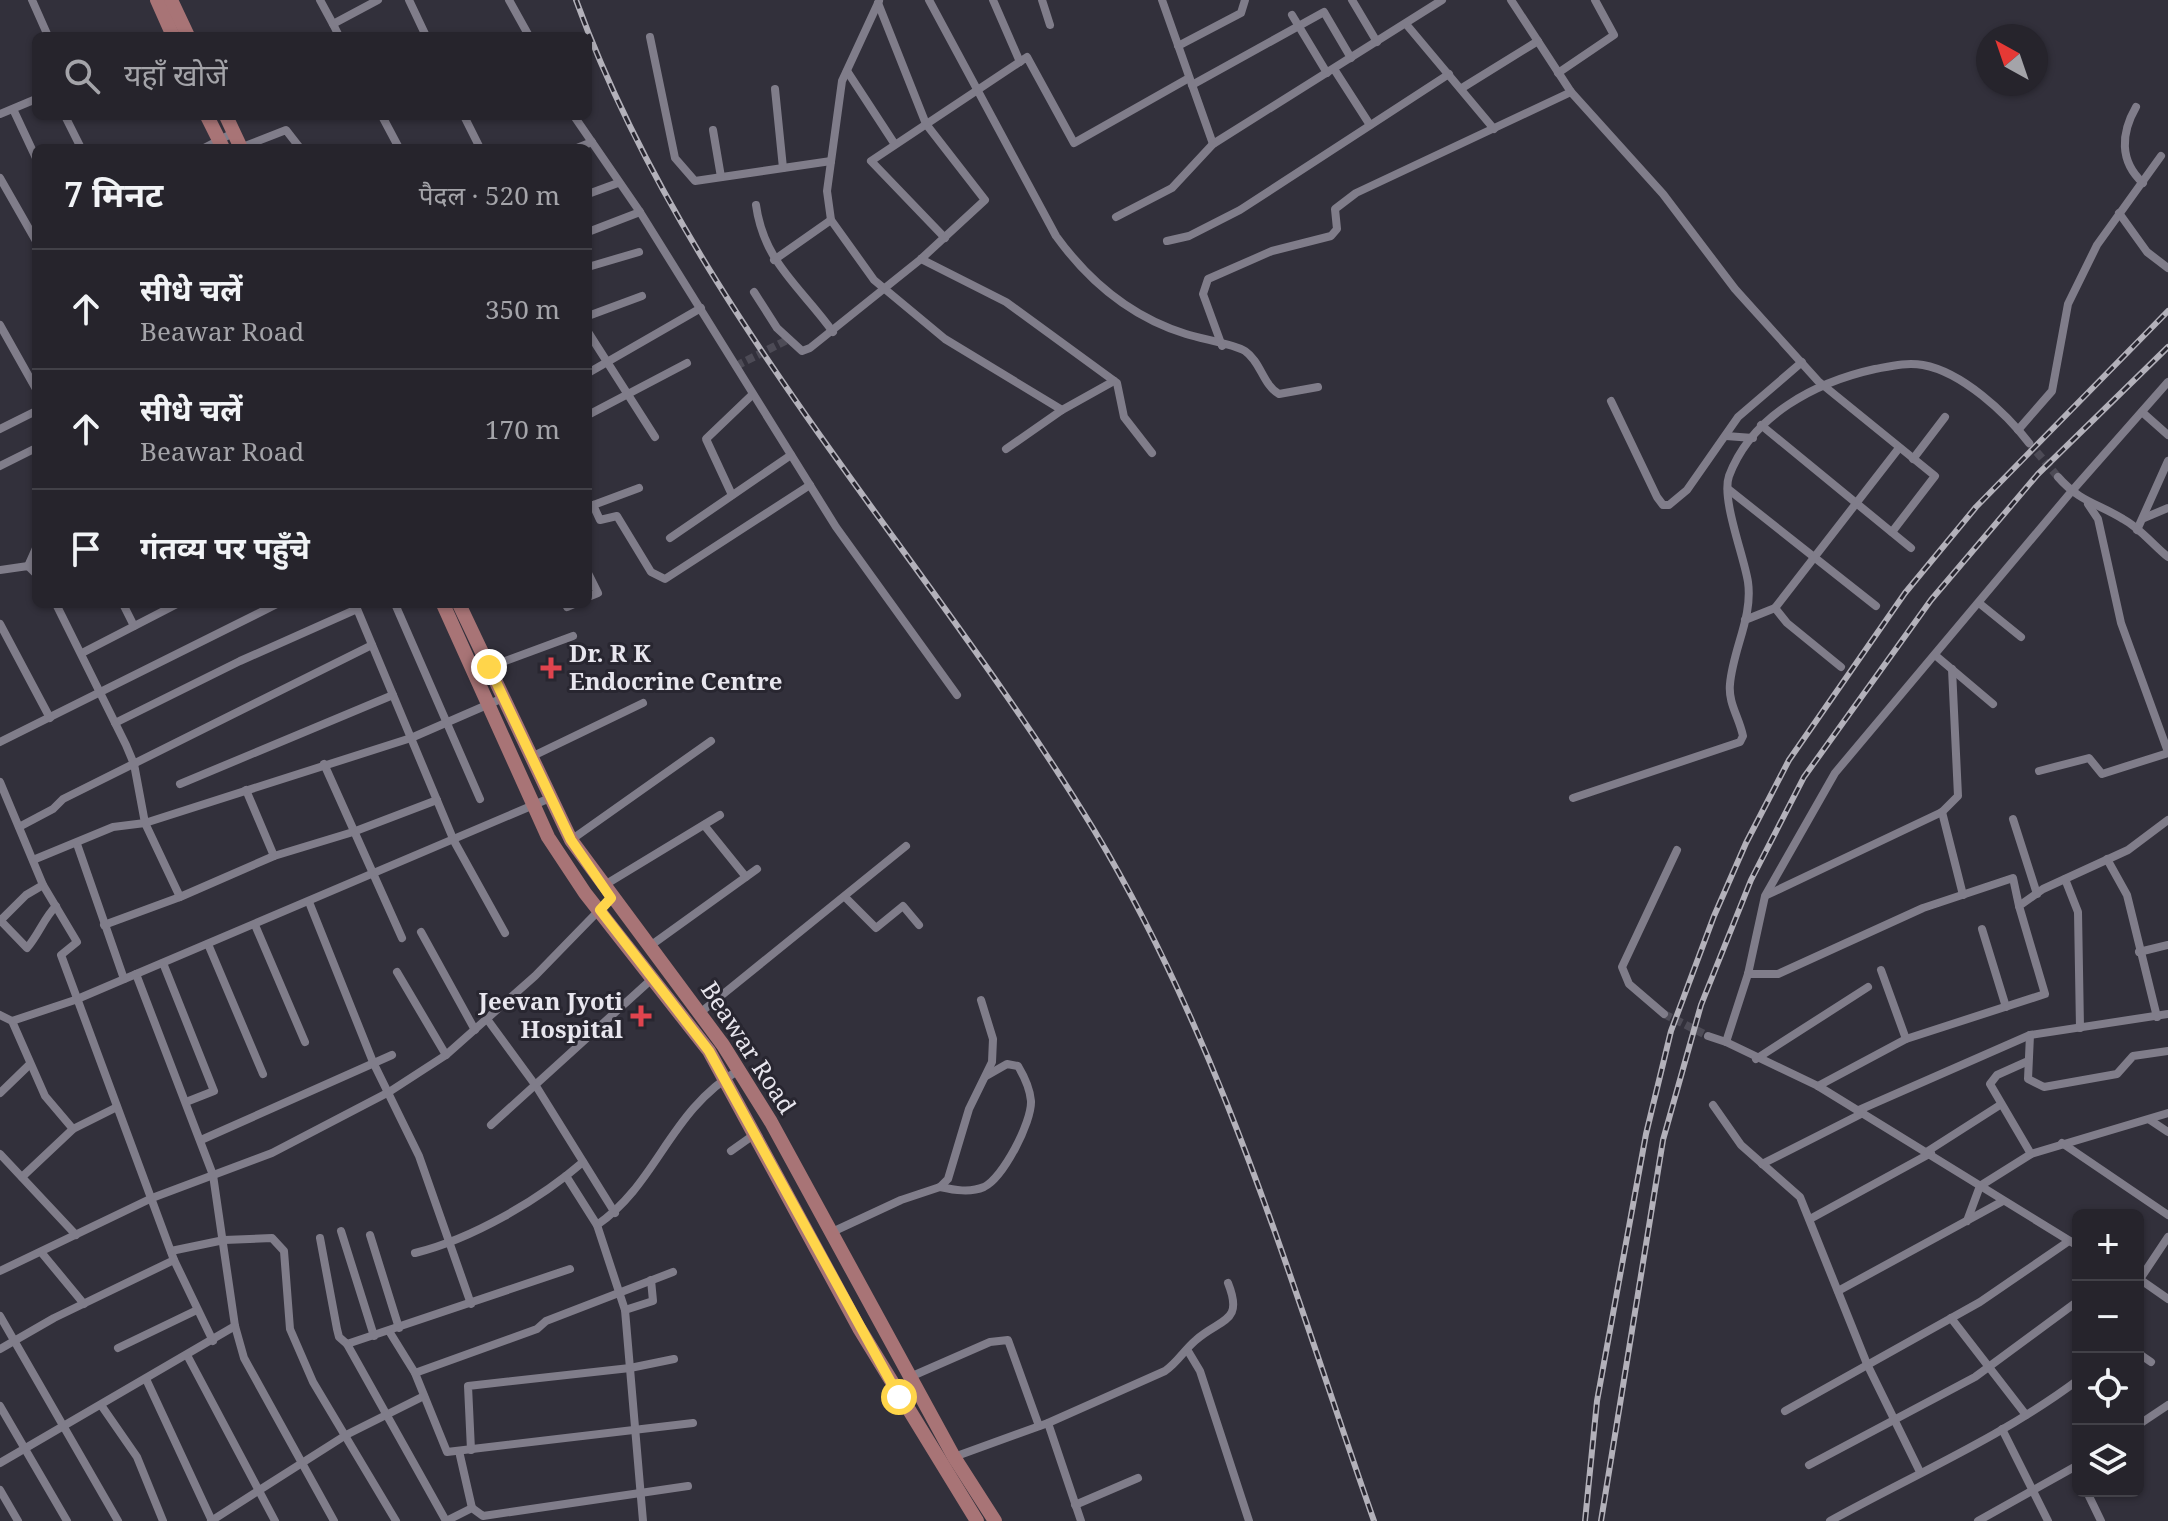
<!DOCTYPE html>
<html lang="hi">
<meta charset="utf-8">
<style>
:root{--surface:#26242c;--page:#2e2c34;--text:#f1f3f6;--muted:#a4a4a9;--line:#424148}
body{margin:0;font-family:"Noto Serif","Noto Sans Devanagari",serif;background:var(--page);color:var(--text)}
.controls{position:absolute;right:24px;bottom:24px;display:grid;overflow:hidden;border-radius:12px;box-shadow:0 2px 6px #0004}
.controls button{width:72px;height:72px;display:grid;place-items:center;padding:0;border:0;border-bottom:2px solid var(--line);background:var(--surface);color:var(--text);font:40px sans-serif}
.compass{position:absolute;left:1976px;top:24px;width:72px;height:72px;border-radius:50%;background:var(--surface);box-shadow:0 2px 6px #0004;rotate:320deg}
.stop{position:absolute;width:24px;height:24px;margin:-18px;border:6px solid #ffd54a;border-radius:50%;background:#fff}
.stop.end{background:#ffd54a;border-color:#fff;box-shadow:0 2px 8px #0008}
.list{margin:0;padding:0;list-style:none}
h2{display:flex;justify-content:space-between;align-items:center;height:104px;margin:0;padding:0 32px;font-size:34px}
h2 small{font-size:26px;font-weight:400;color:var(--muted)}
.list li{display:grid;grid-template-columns:52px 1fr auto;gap:24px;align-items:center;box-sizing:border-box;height:120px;padding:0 32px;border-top:2px solid var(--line)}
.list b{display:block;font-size:30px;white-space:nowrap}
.list p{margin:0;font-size:26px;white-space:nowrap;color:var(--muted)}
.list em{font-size:26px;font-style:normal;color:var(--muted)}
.icon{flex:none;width:44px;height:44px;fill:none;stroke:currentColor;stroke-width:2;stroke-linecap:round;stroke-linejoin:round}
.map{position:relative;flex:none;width:2168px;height:1521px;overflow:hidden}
.search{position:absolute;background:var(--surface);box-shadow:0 2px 6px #0004;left:32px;top:32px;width:560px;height:88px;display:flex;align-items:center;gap:20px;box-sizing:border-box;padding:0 28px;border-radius:12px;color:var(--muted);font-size:30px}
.panel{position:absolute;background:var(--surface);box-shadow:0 2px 6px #0004;left:32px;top:144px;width:560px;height:464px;border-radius:12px}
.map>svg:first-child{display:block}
</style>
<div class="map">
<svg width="2168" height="1521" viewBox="0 0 2168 1521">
<rect width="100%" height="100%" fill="#32303b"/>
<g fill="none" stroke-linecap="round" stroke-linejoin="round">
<g stroke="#4d4b56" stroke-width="8" stroke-dasharray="8 4" stroke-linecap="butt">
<path d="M736,366L787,340"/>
<path d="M2029,443L2058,477"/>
<path d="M1664,1014L1708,1036"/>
</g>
<g stroke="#807d8a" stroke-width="8">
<path d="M32,0L48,36"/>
<path d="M320,0L333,24"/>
<path d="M409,0L426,36"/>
<path d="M509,0L529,36"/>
<path d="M929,0L1056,236C1090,283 1131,317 1186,334C1201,339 1234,344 1245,351C1261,362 1263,385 1279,394L1318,387"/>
<path d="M993,0L1020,62"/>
<path d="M1042,0L1050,25"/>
<path d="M1162,0L1213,144"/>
<path d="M1352,0L1377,42"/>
<path d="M1511,0L1571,92L1663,194L1735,289L1818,381L1935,476L1892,532"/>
<path d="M879,1L842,81L827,191L831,220L874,280L945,339L1062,410"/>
<path d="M1292,15L1327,73"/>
<path d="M1406,24L1494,129"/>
<path d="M339,36L333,24L378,0"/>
<path d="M650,37L675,158L695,181L831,161"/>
<path d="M1178,46L1241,13L1245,0"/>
<path d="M1334,69L1370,125"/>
<path d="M847,71L894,143"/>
<path d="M1558,73L1614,35L1595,0"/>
<path d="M1192,85L1324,12L1351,58"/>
<path d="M1462,88L1538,41"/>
<path d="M775,89L783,168"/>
<path d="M2136,107C2121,133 2119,161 2143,183"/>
<path d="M13,109L36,158"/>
<path d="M0,114L36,99"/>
<path d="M65,116L81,148"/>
<path d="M382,116L399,148"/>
<path d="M464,116L480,148"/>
<path d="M574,116L640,212L836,527L957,695"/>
<path d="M713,130L721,177"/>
<path d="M204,148L233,133"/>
<path d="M240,148L286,130L300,148"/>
<path d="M577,148L592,142"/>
<path d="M0,178L36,241"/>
<path d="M588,194L618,183"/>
<path d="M756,205C764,263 801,287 833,332"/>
<path d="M2119,213L2147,252L2168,268"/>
<path d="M1116,217L1172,188L1213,144L1442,0"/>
<path d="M588,232L640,212"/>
<path d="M945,238L871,161L1027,57L1074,143L1189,78"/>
<path d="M1167,241L1189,236L1240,210L1449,74"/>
<path d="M921,259L1006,302L1117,383L1124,417L1152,453"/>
<path d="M774,260L831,220"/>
<path d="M588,267L639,252"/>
<path d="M754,292L777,328L802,351L810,348L921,259L985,200L926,124L878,3"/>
<path d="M588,316L642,296"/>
<path d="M0,325L36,389"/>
<path d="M588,332L655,437"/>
<path d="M1222,346L1203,294L1208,279L1272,251L1331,236L1337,229L1335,209L1356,193L1571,92"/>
<path d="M588,373L701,308"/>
<path d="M1611,401L1657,497L1663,505H1669L1687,490L1738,417L1802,362"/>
<path d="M2142,412L2168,435"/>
<path d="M588,415L687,363"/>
<path d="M1761,425L1911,548"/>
<path d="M0,429L36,411"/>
<path d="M2018,430L2052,391L2068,304L2097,245L2161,156"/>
<path d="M1726,436L1753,438"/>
<path d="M1006,449L1062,410L1114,381"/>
<path d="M1913,459L1945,417"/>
<path d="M0,466L36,448"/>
<path d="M2058,477C2080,502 2097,503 2123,519C2140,528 2153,545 2168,557"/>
<path d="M1728,489L1876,606"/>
<path d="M732,495L706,439L752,395"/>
<path d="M2088,504L2098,519L2121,623L2168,752"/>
<path d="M593,505L600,520L617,516L651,572L665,579L810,485"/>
<path d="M588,507L639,488"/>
<path d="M2144,518L2168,508"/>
<path d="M2137,530L2168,461"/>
<path d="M670,538L791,455"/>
<path d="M28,566L36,548"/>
<path d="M0,570L28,566L36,574"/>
<path d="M588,573L598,593L588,597"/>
<path d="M1979,603L2021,637"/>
<path d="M56,604L126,745L134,764L145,823L180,897"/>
<path d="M123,604L134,626"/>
<path d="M355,604L454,841L505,933"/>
<path d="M395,604L480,799"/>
<path d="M567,607L574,604"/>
<path d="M1745,620L1775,608"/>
<path d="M0,624L50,718"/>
<path d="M82,653L177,604"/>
<path d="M1935,655L1993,704"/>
<path d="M489,667L573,636"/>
<path d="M1841,667L1787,623L1775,608L1899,448"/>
<path d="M115,723L240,661L357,609"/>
<path d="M0,742L277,604"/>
<path d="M531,757L643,703"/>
<path d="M324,764L402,938"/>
<path d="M2039,771L2089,758L2102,774L2168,753"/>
<path d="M0,782L43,885L77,942L61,955L174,1260L213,1341"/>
<path d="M180,784L393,695"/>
<path d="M246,790L274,856L353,832L437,800"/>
<path d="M1573,798L1740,742L1743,736C1739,717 1728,703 1730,684C1733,649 1753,617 1748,582C1744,556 1721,499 1729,476C1752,415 1816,382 1875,369C1891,366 1907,362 1923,365C1962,372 2006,413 2029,443"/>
<path d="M1942,812L1963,895"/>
<path d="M2013,819L2037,894"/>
<path d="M704,825L746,877"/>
<path d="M19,827L53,809L63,799L372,645"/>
<path d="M571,840L711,741"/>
<path d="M77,844L124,979"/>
<path d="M2107,859L2127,895L2157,1017"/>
<path d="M33,860L113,827L145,823L411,738L503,698"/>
<path d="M2065,879L2078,912L2080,1028"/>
<path d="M603,886L720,815"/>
<path d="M1767,895L1942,812L1958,796L1952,669"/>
<path d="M846,898L876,928L903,906L919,925"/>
<path d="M309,902L373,1062L419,1156L471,1304"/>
<path d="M0,920L27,948C39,934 44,918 56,906"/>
<path d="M0,921L26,895L43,885"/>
<path d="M104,925L180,897L274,856"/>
<path d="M255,925L305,1042"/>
<path d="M1982,929L2006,1007"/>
<path d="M421,932L475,1030"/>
<path d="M208,944L263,1074"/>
<path d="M650,946L757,869"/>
<path d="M2139,952L2168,945"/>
<path d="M163,963L214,1091L186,1102"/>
<path d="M1881,970L1906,1039"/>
<path d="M397,972L446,1055"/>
<path d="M136,974L213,1175L235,1326L244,1358L334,1521"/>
<path d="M1748,974H1778L1923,908L2013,878L2019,906"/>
<path d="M701,1012L906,846"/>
<path d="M1664,1014L1629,984L1622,967L1677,850"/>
<path d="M0,1015L12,1021L45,1096L73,1129"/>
<path d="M487,1019L536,1086L615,1213"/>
<path d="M12,1021L75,1000L550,798"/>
<path d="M2030,1035L2028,1079L2044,1087L2117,1074L2133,1056L2168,1051"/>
<path d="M1708,1036L1726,1042"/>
<path d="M1756,1059L1868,987"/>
<path d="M2026,1062L1997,1075L1990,1084L2031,1154"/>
<path d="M1818,1086L1906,1039L2045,994L2019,906L2043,889L2128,850L2168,820"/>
<path d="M0,1093L29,1065"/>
<path d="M1713,1105L1741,1145L1800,1197L1867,1364L1920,1472"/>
<path d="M1859,1110L2030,1035L2168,1014"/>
<path d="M2150,1120L2168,1132"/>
<path d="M491,1125L653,978"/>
<path d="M201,1140L392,1055"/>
<path d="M2062,1143L2168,1215"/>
<path d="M731,1151L755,1134"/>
<path d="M1928,1151L2000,1105"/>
<path d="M0,1154L76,1235"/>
<path d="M1762,1164L1863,1113"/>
<path d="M566,1176L597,1225L625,1310L643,1521"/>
<path d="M22,1177L73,1129L117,1107"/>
<path d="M940,1187C954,1190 970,1193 984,1187C1003,1178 1032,1122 1031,1101C1030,1089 1024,1076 1018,1066L1007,1064L986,1076"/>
<path d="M1810,1219L1931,1153"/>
<path d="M1967,1221L1980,1186L2031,1154L2168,1113"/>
<path d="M597,1225C658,1183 669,1111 739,1070"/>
<path d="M341,1231L374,1336"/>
<path d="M830,1233L901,1200L940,1187L948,1179L969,1109L992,1062L993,1039L981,1000"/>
<path d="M370,1235L399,1328"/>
<path d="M320,1238L337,1329L339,1337L347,1344L570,1269"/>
<path d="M2078,1246L1818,1086L1726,1042L1748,974L1765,896L1835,773L2071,492L2168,382"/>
<path d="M171,1251L224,1240L272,1238L284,1251L290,1329L313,1382L396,1521"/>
<path d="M41,1252L84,1304"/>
<path d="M415,1253C472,1239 539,1200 583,1162"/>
<path d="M0,1271L152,1198L272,1153L389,1092L446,1055L535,976L611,898"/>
<path d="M2138,1278L2168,1299"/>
<path d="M2140,1279L2168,1237"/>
<path d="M1838,1291L2003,1201"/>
<path d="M625,1310L653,1301L651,1280"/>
<path d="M0,1316L118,1521"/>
<path d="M1951,1318L2026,1415"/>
<path d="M389,1331L415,1373L447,1452L693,1423"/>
<path d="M347,1344L446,1521"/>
<path d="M118,1348L197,1310"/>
<path d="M0,1349L54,1318L174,1260"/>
<path d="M1188,1351L1200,1371L1249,1521"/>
<path d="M2138,1353L2151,1362"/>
<path d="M187,1355L275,1521"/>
<path d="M415,1373L537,1329L546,1321L673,1272"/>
<path d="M910,1377L990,1342L1008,1340L1039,1426"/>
<path d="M146,1379L212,1521"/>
<path d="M101,1405L137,1457L163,1521"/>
<path d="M0,1406L67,1521"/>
<path d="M1785,1411L1980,1302L2069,1241"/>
<path d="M1048,1423L1081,1521"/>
<path d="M2138,1425L2168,1405"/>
<path d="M2002,1429L2048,1521"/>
<path d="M471,1450L468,1386L630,1368L674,1359"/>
<path d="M459,1451L472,1508"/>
<path d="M954,1457L1048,1423L1165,1371C1178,1362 1184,1350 1196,1340C1221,1318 1244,1323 1228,1283"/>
<path d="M0,1463L235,1326"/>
<path d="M1809,1465L1975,1377L2078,1301"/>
<path d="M0,1490L18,1521"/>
<path d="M2087,1492L2101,1521"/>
<path d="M1075,1505L1138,1478"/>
<path d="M211,1521L346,1435L424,1396"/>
<path d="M446,1521L472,1508L483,1516L688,1486"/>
<path d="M1830,1521C1913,1475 2002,1437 2078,1380"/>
<path d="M1978,1521L2078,1465"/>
</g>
<g stroke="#a87476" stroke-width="14">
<path d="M157,0L173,36"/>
<path d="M171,0L188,36"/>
<path d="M207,116L223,148"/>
<path d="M226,116L241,148"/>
<path d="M443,604L548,837L585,893L709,1051L859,1328L977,1521"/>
<path d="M459,604L571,840L723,1045L771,1122L954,1457L995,1521"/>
</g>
<g stroke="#b3b1ba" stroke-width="6">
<g id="rail">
<path d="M576,0C689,311 925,551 1094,830C1223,1044 1292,1287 1374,1521"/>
<path d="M1585,1521L1597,1401L1646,1134L1671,1031L1714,916L1746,843L1789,760L1905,593L1976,507L2168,311"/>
<path d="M1601,1521L1663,1140L1701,1005L1751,880L1804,777L1931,600L2038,474L2168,347"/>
</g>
</g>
<use href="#rail" stroke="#282630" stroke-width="3" stroke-dasharray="9" stroke-linecap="butt"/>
</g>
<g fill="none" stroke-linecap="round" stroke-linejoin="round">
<path stroke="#ffd54a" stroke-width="10" d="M489,667L571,840L611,898L600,910L709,1051L899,1397"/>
</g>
<g fill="#e0444e" stroke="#282630" stroke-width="3">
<path d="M547 656h8v8h8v8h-8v8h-8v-8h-8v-8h8z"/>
<path d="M637 1004h8v8h8v8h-8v8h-8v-8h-8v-8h8z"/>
</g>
<g text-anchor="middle" stroke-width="6" stroke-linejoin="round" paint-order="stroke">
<g font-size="24" font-weight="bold" fill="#e8e6ee" stroke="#282630" text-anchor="start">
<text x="569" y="662">Dr. R K<tspan x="569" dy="28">Endocrine Centre</tspan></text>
<text x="623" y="1010" text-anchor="end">Jeevan Jyoti<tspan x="623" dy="28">Hospital</tspan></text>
</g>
<g font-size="24" fill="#e8e6ee" stroke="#282630">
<text transform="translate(748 1048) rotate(57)" y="8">Beawar Road</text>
</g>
</g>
</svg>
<div class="controls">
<button>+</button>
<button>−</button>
<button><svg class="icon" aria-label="locate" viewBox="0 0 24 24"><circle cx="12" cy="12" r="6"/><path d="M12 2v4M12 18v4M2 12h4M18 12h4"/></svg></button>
<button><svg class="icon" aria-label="layers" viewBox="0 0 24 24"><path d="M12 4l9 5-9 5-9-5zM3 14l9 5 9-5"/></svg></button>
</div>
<svg class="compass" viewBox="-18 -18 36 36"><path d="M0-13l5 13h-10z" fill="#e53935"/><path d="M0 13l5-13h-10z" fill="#a4a4a9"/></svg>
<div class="stop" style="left:899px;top:1397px"></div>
<div class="stop end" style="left:489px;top:667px"></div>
<div class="search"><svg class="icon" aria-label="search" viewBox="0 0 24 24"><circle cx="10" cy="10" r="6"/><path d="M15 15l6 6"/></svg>यहाँ खोजें</div>
<section class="panel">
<h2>7 मिनट<small>पैदल · 520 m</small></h2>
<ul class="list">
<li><svg class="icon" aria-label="ahead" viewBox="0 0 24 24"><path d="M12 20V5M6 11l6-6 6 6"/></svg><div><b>सीधे चलें</b><p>Beawar Road</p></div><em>350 m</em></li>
<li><svg class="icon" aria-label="ahead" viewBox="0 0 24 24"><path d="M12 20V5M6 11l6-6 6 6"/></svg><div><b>सीधे चलें</b><p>Beawar Road</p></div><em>170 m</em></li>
<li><svg class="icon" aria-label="arrive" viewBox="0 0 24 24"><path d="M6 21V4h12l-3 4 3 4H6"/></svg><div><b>गंतव्य पर पहुँचे</b></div></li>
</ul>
</section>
</div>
